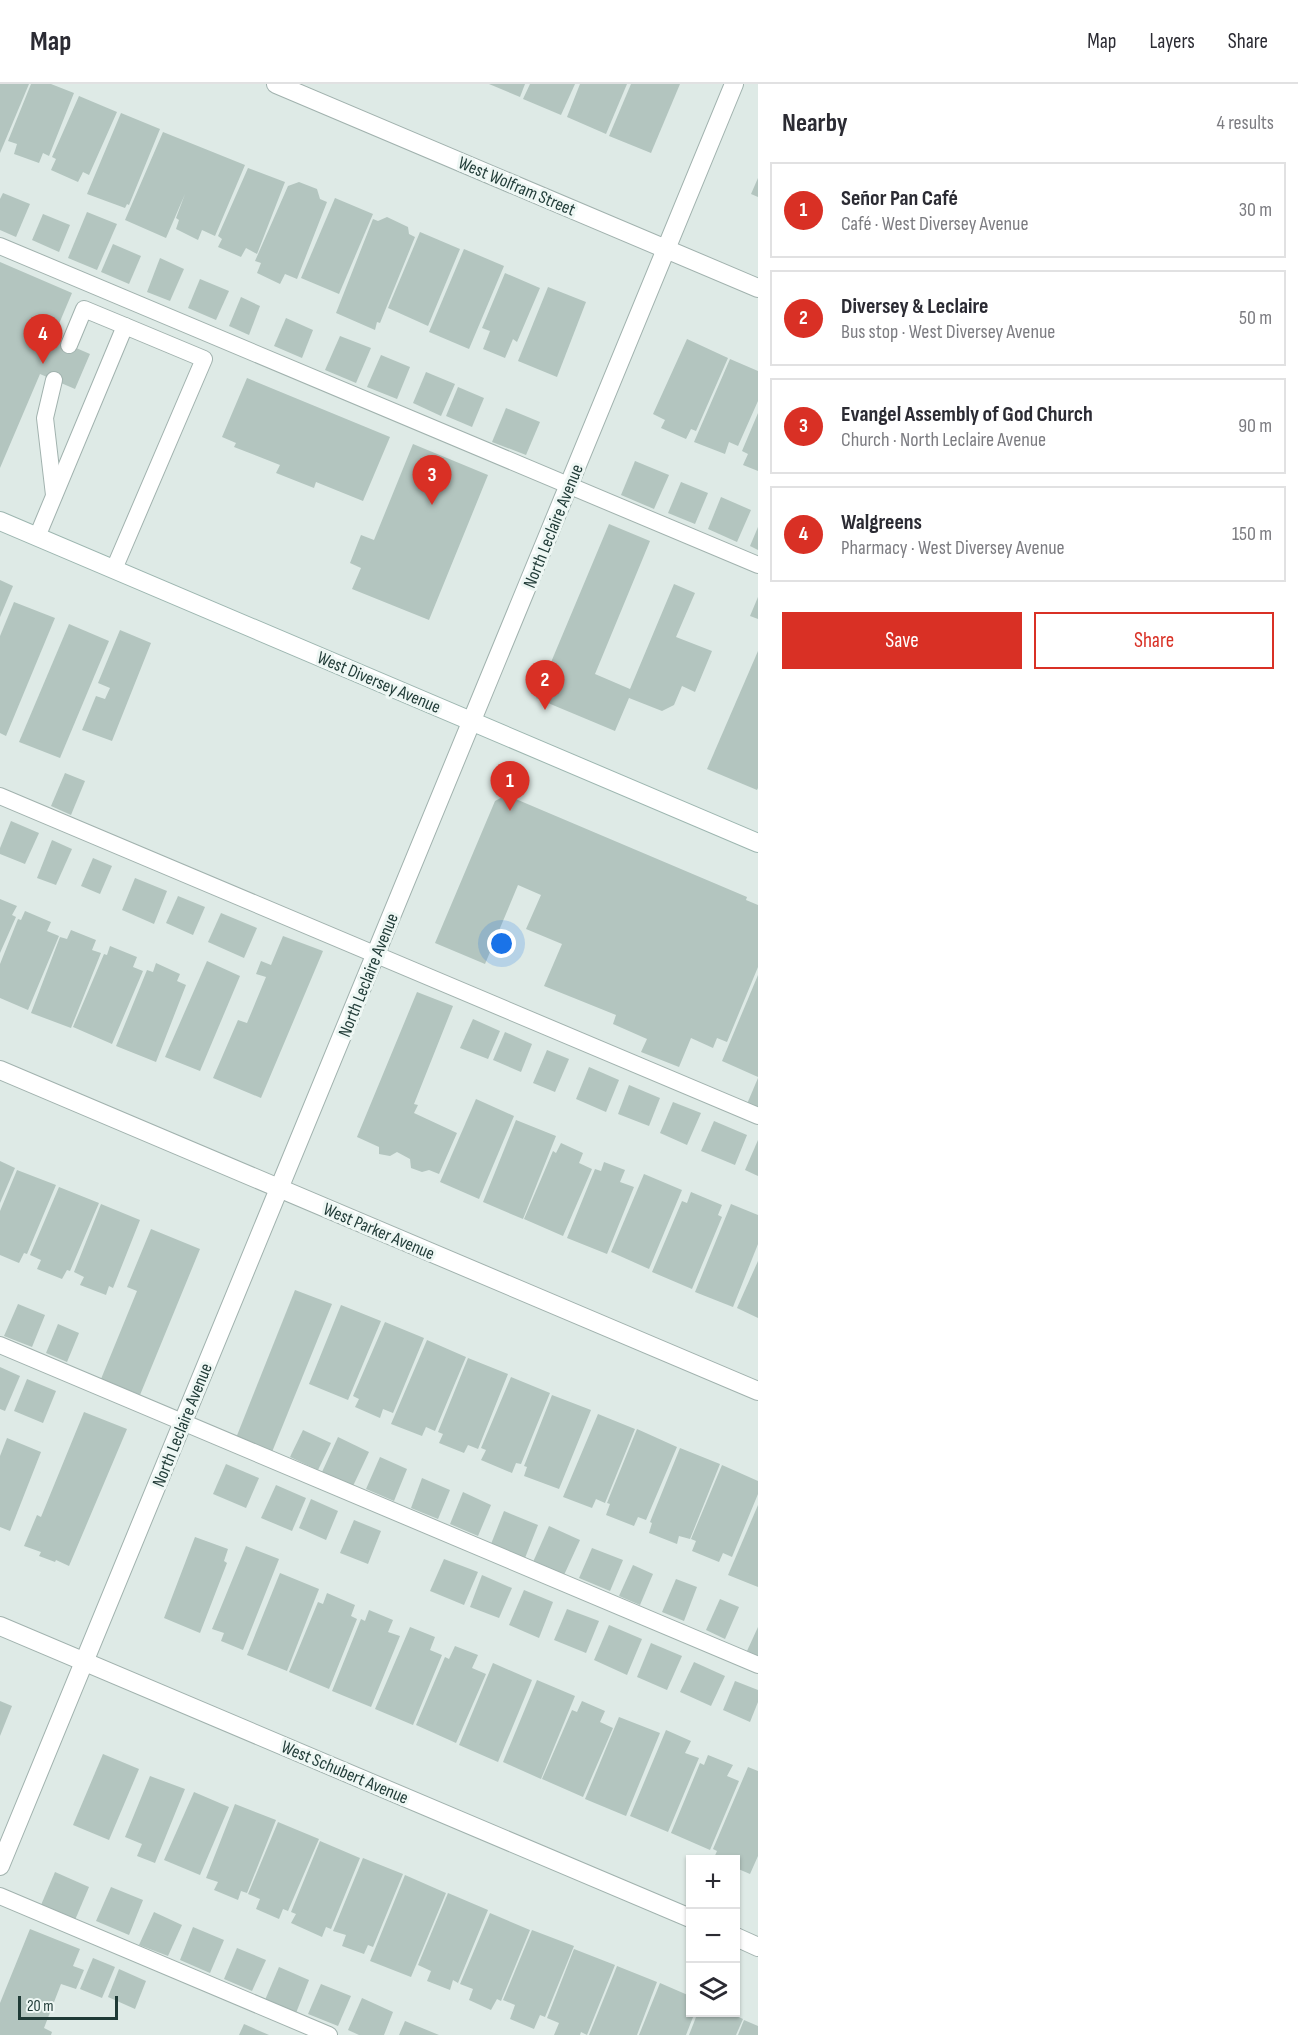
<!DOCTYPE html>
<meta charset="utf-8">
<style>
:root{--surface:#fff;--page:#f2f2f3;--text:#2b2b33;--muted:#7c7c81;--line:#e1e1e2;--accent:#d93025}
body{margin:0;font-family:"Sofia Sans Condensed",sans-serif;background:var(--page);color:var(--text)}
.controls{position:absolute;right:18px;bottom:18px;display:grid;overflow:hidden;border-radius:0px;box-shadow:0 2px 4px #0004}
.controls button{width:54px;height:54px;display:grid;place-items:center;padding:0;border:0;border-bottom:2px solid var(--line);background:var(--surface);color:var(--text);font:30px sans-serif}
.scale{position:absolute;left:18px;bottom:15px;width:100px;box-sizing:border-box;padding-left:6px;border:3px solid #1f3a36;border-top:0;font-size:16px;line-height:21px;white-space:nowrap;color:#1f3a36;-webkit-text-stroke:4px #eef7f4;paint-order:stroke}
.you{position:absolute;left:502px;top:860px;width:21px;height:21px;margin:-15px;border:4px solid #fff;border-radius:50%;background:#1a73e8;box-shadow:0 0 0 9px #1a73e833}
.badge{display:grid;place-items:center;width:39px;height:39px;border-radius:50%;background:var(--accent);color:#fff;font-size:20px;font-weight:700}
.pin{position:absolute;translate:-50% -50px;filter:drop-shadow(0 2px 3px #0008)}
.pin::after{content:'';position:absolute;top:32px;width:21px;height:18px;background:inherit;clip-path:polygon(0 0,100% 0,50% 100%)}
.list{margin:0;padding:0;list-style:none}
h2{display:flex;justify-content:space-between;align-items:center;height:78px;margin:0;padding:0 24px;font-size:26px}
h2 small{font-size:20px;font-weight:400;color:var(--muted)}
.list li{display:grid;grid-template-columns:39px 1fr auto;gap:18px;align-items:center;box-sizing:border-box;height:96px;margin:0 12px 12px;padding:0 12px;border:2px solid var(--line);border-radius:0px}
.list b{display:block;font-size:22px;white-space:nowrap}
.list p{margin:0;font-size:20px;white-space:nowrap;color:var(--muted)}
.list em{font-size:20px;font-style:normal;color:var(--muted)}
.actions{display:flex;gap:12px;padding:18px 24px}
.actions a{flex:1;padding:14px 0;border:2px solid var(--accent);border-radius:0px;text-align:center;font-size:21px;color:var(--accent)}
.actions .main{background:var(--accent);color:#fff}
.icon{flex:none;width:33px;height:33px;fill:none;stroke:currentColor;stroke-width:2;stroke-linecap:round;stroke-linejoin:round}
.map{position:relative;flex:none;width:758px;height:1951px;overflow:hidden}
header{display:flex;align-items:center;gap:36px;box-sizing:border-box;height:84px;padding:0 30px;background:var(--surface);border-bottom:2px solid var(--line)}
header strong{font-size:28px}
nav{display:flex;gap:33px;margin-inline-start:auto;font-size:21px}
main{display:flex}
aside{flex:1;background:var(--surface)}
.map>svg:first-child{display:block}
</style>
<header>
<strong>Map</strong>
<nav><a>Map</a><a>Layers</a><a>Share</a></nav>
</header>
<main>
<div class="map">
<svg width="758" height="1951" viewBox="0 0 758 1951">
<rect width="100%" height="100%" fill="#deeae6"/>
<g fill="#b3c5bf">
<path d="M0,0H29L0,69Z"/>
<path d="M31,0H51L74,9L49,72L43,69L39,79L14,70L17,60L8,57Z"/>
<path d="M489,0H525L520,13Z"/>
<path d="M530,0H575L561,31L523,15Z"/>
<path d="M580,0H627L606,50L567,33Z"/>
<path d="M631,0H680L651,69L609,52Z"/>
<path d="M79,12L117,28L89,91L83,88L78,98L51,86L56,75L52,73Z"/>
<path d="M121,29L160,45L129,121L127,120L125,124L87,110Z"/>
<path d="M163,48L245,81L215,152L202,146L198,156L176,145L179,136L176,134L185,110L166,154L125,136Z"/>
<path d="M248,84L285,98L257,170L246,164L241,173L218,163L222,155L218,152Z"/>
<path d="M758,94V113L751,110Z"/>
<path d="M299,98L317,105L320,115L327,118L297,195L285,190L280,200L257,189L261,179L255,177L288,102Z"/>
<path d="M3,109L30,120L16,153L0,146V115Z"/>
<path d="M335,114L373,130L339,210L301,194Z"/>
<path d="M87,128L117,140L97,186L68,174Z"/>
<path d="M43,130L70,141L59,168L32,156Z"/>
<path d="M387,133L408,143L409,150L415,153L380,239L377,238L375,246L336,229L373,135L378,137Z"/>
<path d="M420,148L460,165L428,242L388,224Z"/>
<path d="M113,160L141,172L129,200L101,188Z"/>
<path d="M464,165L504,182L469,265L429,248Z"/>
<path d="M160,174L184,185L170,217L147,208Z"/>
<path d="M0,178L72,209L53,254L90,270L75,305L40,290L0,384Z"/>
<path d="M505,189L540,204L517,258L513,255L505,274L483,265L490,247L482,244Z"/>
<path d="M200,195L229,207L216,236L188,224Z"/>
<path d="M548,203L586,218L557,293L518,277Z"/>
<path d="M241,213L260,222L249,251L229,242Z"/>
<path d="M286,234L313,246L302,274L274,262Z"/>
<path d="M340,252L371,264L356,299L325,286Z"/>
<path d="M687,255L728,274L696,347L691,345L686,355L661,344L665,336L653,330Z"/>
<path d="M381,271L410,283L397,315L367,303Z"/>
<path d="M730,275L758,287V317L738,362L729,358L725,370L694,358Z"/>
<path d="M426,288L455,300L441,332L413,319Z"/>
<path d="M247,294L390,353L363,417L316,398L314,404L276,389L280,381L234,363L236,359L222,353Z"/>
<path d="M458,303L484,314L472,343L446,332Z"/>
<path d="M506,324L540,338L526,371L492,358Z"/>
<path d="M758,329V387L743,381L748,370L742,367Z"/>
<path d="M413,360L488,391L429,536L352,505L361,484L350,479L361,451L374,456Z"/>
<path d="M635,377L669,391L654,425L621,411Z"/>
<path d="M681,398L708,409L695,440L668,429Z"/>
<path d="M721,413L751,426L737,458L708,445Z"/>
<path d="M609,440L650,457L595,590L630,605L674,500L695,509L676,553L712,567L695,608L682,602L674,621L662,627L629,614L615,647L536,614Z"/>
<path d="M758,443V466L750,462Z"/>
<path d="M0,496L13,502L0,533Z"/>
<path d="M758,513V535L750,532Z"/>
<path d="M14,518L55,534L6,652L0,649V552Z"/>
<path d="M69,540L109,557L60,674L19,658Z"/>
<path d="M120,546L151,559L112,657L82,646L96,612L105,615L110,604L98,599Z"/>
<path d="M758,567V704L757,706L707,685Z"/>
<path d="M65,689L85,697L71,731L51,722Z"/>
<path d="M506,711L747,813L746,816L758,821V883L727,958L717,954L713,964L691,954L679,983L641,968L647,955L613,940L616,931L544,902L562,860L526,845L541,811L518,801L485,880L435,859L495,717Z"/>
<path d="M11,737L39,749L25,780L0,770V764Z"/>
<path d="M52,756L72,765L56,801L37,794Z"/>
<path d="M93,774L112,782L100,810L81,802Z"/>
<path d="M135,794L167,807L154,840L122,826Z"/>
<path d="M178,812L205,823L193,851L166,839Z"/>
<path d="M0,815L17,822L12,831L16,833L0,869Z"/>
<path d="M25,827L51,838L47,847L59,852L28,926L0,914V880L18,835L21,836Z"/>
<path d="M221,829L257,844L244,874L208,858Z"/>
<path d="M71,846L96,856L92,866L101,869L71,944L31,929L60,853L67,855Z"/>
<path d="M283,852L323,867L261,1014L213,994L238,936L247,939L266,893L256,890L261,877L271,881Z"/>
<path d="M110,862L137,873L133,883L143,887L112,960L73,943L104,870L107,871Z"/>
<path d="M207,877L240,892L200,987L165,973Z"/>
<path d="M156,879L180,890L177,897L186,901L156,978L116,962L147,886L153,888Z"/>
<path d="M758,891V993L722,977Z"/>
<path d="M417,908L453,922L414,1020L418,1021L414,1029L457,1049L439,1090L429,1086L422,1088L411,1084L410,1075L397,1068L390,1072L379,1070V1063L357,1053Z"/>
<path d="M473,935L500,947L488,975L460,964Z"/>
<path d="M505,948L532,960L521,988L493,976Z"/>
<path d="M547,966L569,975L555,1008L533,999Z"/>
<path d="M589,983L619,996L606,1028L576,1015Z"/>
<path d="M758,994V1025L747,1020Z"/>
<path d="M629,1001L660,1014L649,1042L618,1030Z"/>
<path d="M476,1015L514,1032L479,1115L440,1098Z"/>
<path d="M673,1018L701,1029L687,1061L660,1049Z"/>
<path d="M516,1036L556,1052L523,1135L483,1118Z"/>
<path d="M714,1037L747,1051L735,1081L701,1067Z"/>
<path d="M758,1056V1092L745,1086Z"/>
<path d="M561,1059L583,1069L579,1079L592,1085L563,1152L524,1135L553,1067L556,1069Z"/>
<path d="M0,1077L15,1084L0,1119Z"/>
<path d="M604,1078L625,1086L620,1098L634,1103L607,1170L567,1154L595,1085L601,1087Z"/>
<path d="M17,1086L56,1101L27,1170L24,1169L19,1179L0,1171V1127Z"/>
<path d="M644,1090L682,1106L649,1185L611,1168Z"/>
<path d="M59,1103L99,1119L70,1187L67,1186L62,1195L37,1185L41,1176L30,1171Z"/>
<path d="M691,1108L722,1121L718,1131L722,1133L692,1205L652,1188L682,1117L687,1119Z"/>
<path d="M101,1120L140,1136L113,1204L109,1202L106,1211L80,1201L84,1193L74,1188Z"/>
<path d="M731,1120L758,1131V1160L733,1223L695,1208Z"/>
<path d="M151,1145L200,1165L140,1311L101,1295L137,1207L127,1203Z"/>
<path d="M758,1177V1234L737,1224Z"/>
<path d="M295,1206L332,1220L272,1368L236,1354Z"/>
<path d="M18,1220L45,1231L32,1263L4,1252Z"/>
<path d="M341,1221L381,1237L348,1316L309,1300Z"/>
<path d="M385,1238L424,1254L393,1329L383,1325L380,1334L355,1323L359,1315L353,1312Z"/>
<path d="M58,1240L79,1249L67,1278L46,1269Z"/>
<path d="M427,1256L466,1273L435,1347L426,1343L422,1352L391,1340Z"/>
<path d="M468,1274L508,1290L478,1365L468,1361L464,1369L439,1359L443,1350L438,1348Z"/>
<path d="M0,1283L20,1292L5,1327L0,1325Z"/>
<path d="M511,1293L550,1309L521,1380L516,1379L512,1389L481,1376L486,1366L481,1364Z"/>
<path d="M27,1295L56,1307L43,1339L14,1327Z"/>
<path d="M552,1311L591,1326L559,1405L524,1392L527,1383L524,1382Z"/>
<path d="M84,1328L127,1345L69,1482L56,1476L55,1478L39,1472L41,1468L24,1462L37,1431L41,1433Z"/>
<path d="M598,1330L635,1345L605,1419L596,1415L592,1424L563,1413Z"/>
<path d="M637,1345L677,1363L646,1436L638,1433L634,1442L606,1431L610,1420L607,1419Z"/>
<path d="M303,1346L331,1359L318,1386L290,1373Z"/>
<path d="M338,1353L369,1368L353,1402L322,1388Z"/>
<path d="M7,1354L41,1368L10,1447L0,1443V1372Z"/>
<path d="M680,1364L720,1380L690,1455L679,1452L677,1460L649,1449L652,1439L650,1438Z"/>
<path d="M380,1373L407,1385L394,1417L366,1405Z"/>
<path d="M226,1380L259,1394L246,1424L213,1410Z"/>
<path d="M722,1381L758,1397V1410L732,1473L723,1469L719,1478L692,1467L696,1457L691,1455Z"/>
<path d="M422,1394L450,1406L438,1435L411,1424Z"/>
<path d="M276,1401L306,1414L292,1447L261,1434Z"/>
<path d="M463,1408L491,1421L478,1452L450,1440Z"/>
<path d="M311,1415L338,1427L326,1456L299,1444Z"/>
<path d="M758,1421V1503L728,1491Z"/>
<path d="M504,1427L538,1441L525,1474L491,1460Z"/>
<path d="M354,1436L381,1447L368,1480L340,1469Z"/>
<path d="M549,1442L580,1456L564,1491L533,1478Z"/>
<path d="M195,1453L228,1465L224,1477L227,1479L200,1549L164,1534Z"/>
<path d="M246,1462L279,1475L243,1566L221,1557L224,1549L212,1545Z"/>
<path d="M592,1464L623,1476L610,1507L579,1494Z"/>
<path d="M444,1475L478,1488L464,1521L430,1507Z"/>
<path d="M633,1481L653,1490L640,1521L619,1512Z"/>
<path d="M280,1489L319,1505L287,1587L247,1571Z"/>
<path d="M482,1491L512,1504L499,1534L470,1523Z"/>
<path d="M676,1495L697,1503L684,1537L662,1528Z"/>
<path d="M524,1506L553,1518L539,1554L509,1541Z"/>
<path d="M327,1509L355,1521L351,1532L357,1535L329,1605L289,1588L318,1518L323,1520Z"/>
<path d="M720,1515L739,1523L725,1555L706,1546Z"/>
<path d="M567,1525L599,1537L586,1569L554,1556Z"/>
<path d="M369,1526L393,1536L388,1548L400,1552L371,1623L332,1607L361,1535L365,1537Z"/>
<path d="M609,1541L642,1555L627,1591L594,1576Z"/>
<path d="M410,1543L435,1553L430,1566L442,1571L413,1641L375,1625Z"/>
<path d="M758,1543V1572L747,1567Z"/>
<path d="M651,1559L682,1572L667,1606L637,1593Z"/>
<path d="M455,1562L478,1571L472,1584L486,1590L456,1659L416,1641L445,1573L449,1575Z"/>
<path d="M694,1578L725,1592L711,1622L680,1608Z"/>
<path d="M493,1579L532,1596L498,1678L459,1661Z"/>
<path d="M537,1596L575,1612L541,1695L503,1678Z"/>
<path d="M735,1597L758,1606V1618L750,1638L723,1626Z"/>
<path d="M0,1617L12,1622L0,1652Z"/>
<path d="M582,1617L605,1627L600,1638L613,1644L583,1713L542,1695L572,1626L577,1628Z"/>
<path d="M619,1633L660,1649L626,1732L585,1715Z"/>
<path d="M666,1646L691,1657L685,1669L699,1674L668,1748L630,1732Z"/>
<path d="M103,1670L139,1685L109,1756L73,1741Z"/>
<path d="M708,1671L733,1681L727,1692L739,1697L710,1766L671,1749L700,1679L704,1681Z"/>
<path d="M748,1683L758,1687V1772L750,1790L736,1784V1776H713L717,1767L713,1765Z"/>
<path d="M150,1692L185,1705L155,1779L137,1772L142,1760L125,1753Z"/>
<path d="M194,1708L229,1723L200,1791L164,1776Z"/>
<path d="M235,1720L276,1736L247,1809L241,1807L238,1816L214,1806L218,1798L206,1794Z"/>
<path d="M278,1738L319,1755L288,1827L283,1825L279,1835L256,1825L260,1815L248,1810Z"/>
<path d="M320,1757L360,1774L331,1845L326,1843L322,1853L291,1839L296,1830L291,1828Z"/>
<path d="M363,1774L403,1790L373,1863L368,1861L364,1870L342,1862L346,1851L333,1847Z"/>
<path d="M55,1788L89,1803L75,1836L41,1821Z"/>
<path d="M405,1791L446,1809L411,1893L370,1877Z"/>
<path d="M111,1803L143,1816L129,1851L96,1837Z"/>
<path d="M448,1809L488,1826L458,1899L453,1896L450,1906L427,1897L431,1887L418,1881Z"/>
<path d="M154,1828L182,1841L168,1872L139,1861Z"/>
<path d="M490,1829L530,1846L501,1917L497,1915L491,1926L469,1916L473,1905L460,1900Z"/>
<path d="M193,1843L224,1856L210,1889L180,1876Z"/>
<path d="M30,1845L80,1865L73,1882L84,1886L76,1905L61,1900L44,1944L52,1948L51,1951H0V1919Z"/>
<path d="M532,1846L574,1862L545,1933L540,1931L534,1945L510,1935L515,1921L503,1916Z"/>
<path d="M237,1864L266,1876L252,1907L224,1895Z"/>
<path d="M574,1865L615,1881L587,1951L581,1948L580,1951H554L559,1939L547,1934Z"/>
<path d="M93,1874L115,1883L102,1914L80,1905Z"/>
<path d="M617,1882L657,1898L637,1951H589Z"/>
<path d="M279,1883L309,1896L296,1929L265,1916Z"/>
<path d="M119,1885L146,1897L135,1925L108,1913Z"/>
<path d="M660,1899L690,1912V1928H695L686,1951H639Z"/>
<path d="M321,1900L351,1912L338,1942L308,1930Z"/>
<path d="M362,1914L393,1928L384,1951H359L348,1946Z"/>
<path d="M698,1928H728L743,1935L736,1951H689Z"/>
<path d="M744,1936L758,1942V1951H738Z"/>
<path d="M405,1937L439,1951H399Z"/>
<path d="M244,1940L269,1951H239Z"/>
</g>
<g fill="none" stroke-linecap="round" stroke-linejoin="round">
<g stroke="#a1b2ae" stroke-width="18">
<g id="lane">
<path d="M0,162L758,481"/>
<path d="M69,261L84,225L125,242"/>
<path d="M54,411L45,334L54,296"/>
<path d="M37,453L125,242L204,275L114,485"/>
<path d="M0,712L758,1032"/>
<path d="M0,1261L758,1581"/>
<path d="M0,1812L329,1951"/>
</g>
</g>
<g stroke="#a1b2ae" stroke-width="20">
<g id="street">
<path d="M276,0L758,204"/>
<path d="M0,986L758,1307"/>
<path d="M0,1542L690,1834"/>
<path d="M0,1782L734,0"/>
<path d="M736,1853L758,1863"/>
</g>
</g>
<g stroke="#9db6b0" stroke-width="20">
<path id="secondary" d="M0,437L758,759"/>
</g>
<use href="#lane" stroke="#fff" stroke-width="16"/>
<use href="#street" stroke="#fff" stroke-width="18"/>
<use href="#secondary" stroke="#fff" stroke-width="18"/>
</g>
<g text-anchor="middle" stroke-width="6" stroke-linejoin="round" paint-order="stroke">
<g font-size="18" fill="#1f3a36" stroke="#eef7f4">
<text transform="translate(517 102) rotate(23)" y="6">West Wolfram Street</text>
<text transform="translate(553 442) rotate(-68)" y="6">North Leclaire Avenue</text>
<text transform="translate(379 598) rotate(23)" y="6">West Diversey Avenue</text>
<text transform="translate(368 891) rotate(-68)" y="6">North Leclaire Avenue</text>
<text transform="translate(379 1147) rotate(23)" y="6">West Parker Avenue</text>
<text transform="translate(182 1341) rotate(-68)" y="6">North Leclaire Avenue</text>
<text transform="translate(345 1688) rotate(23)" y="6">West Schubert Avenue</text>
</g>
</g>
</svg>
<div class="controls">
<button>+</button>
<button>−</button>
<button><svg class="icon" aria-label="layers" viewBox="0 0 24 24"><path d="M12 4l9 5-9 5-9-5zM3 14l9 5 9-5"/></svg></button>
</div>
<div class="scale">20 m</div>
<div class="you"></div>
<div class="pin badge" style="left:510px;top:727px">1</div>
<div class="pin badge" style="left:545px;top:626px">2</div>
<div class="pin badge" style="left:432px;top:421px">3</div>
<div class="pin badge" style="left:43px;top:280px">4</div>
</div>
<aside>
<h2>Nearby<small>4 results</small></h2>
<ul class="list">
<li><span class="badge">1</span><div><b>Señor Pan Café</b><p>Café · West Diversey Avenue</p></div><em>30 m</em></li>
<li><span class="badge">2</span><div><b>Diversey &amp; Leclaire</b><p>Bus stop · West Diversey Avenue</p></div><em>50 m</em></li>
<li><span class="badge">3</span><div><b>Evangel Assembly of God Church</b><p>Church · North Leclaire Avenue</p></div><em>90 m</em></li>
<li><span class="badge">4</span><div><b>Walgreens</b><p>Pharmacy · West Diversey Avenue</p></div><em>150 m</em></li>
</ul>
<div class="actions"><a class="main">Save</a><a>Share</a></div>
</aside>
</main>
